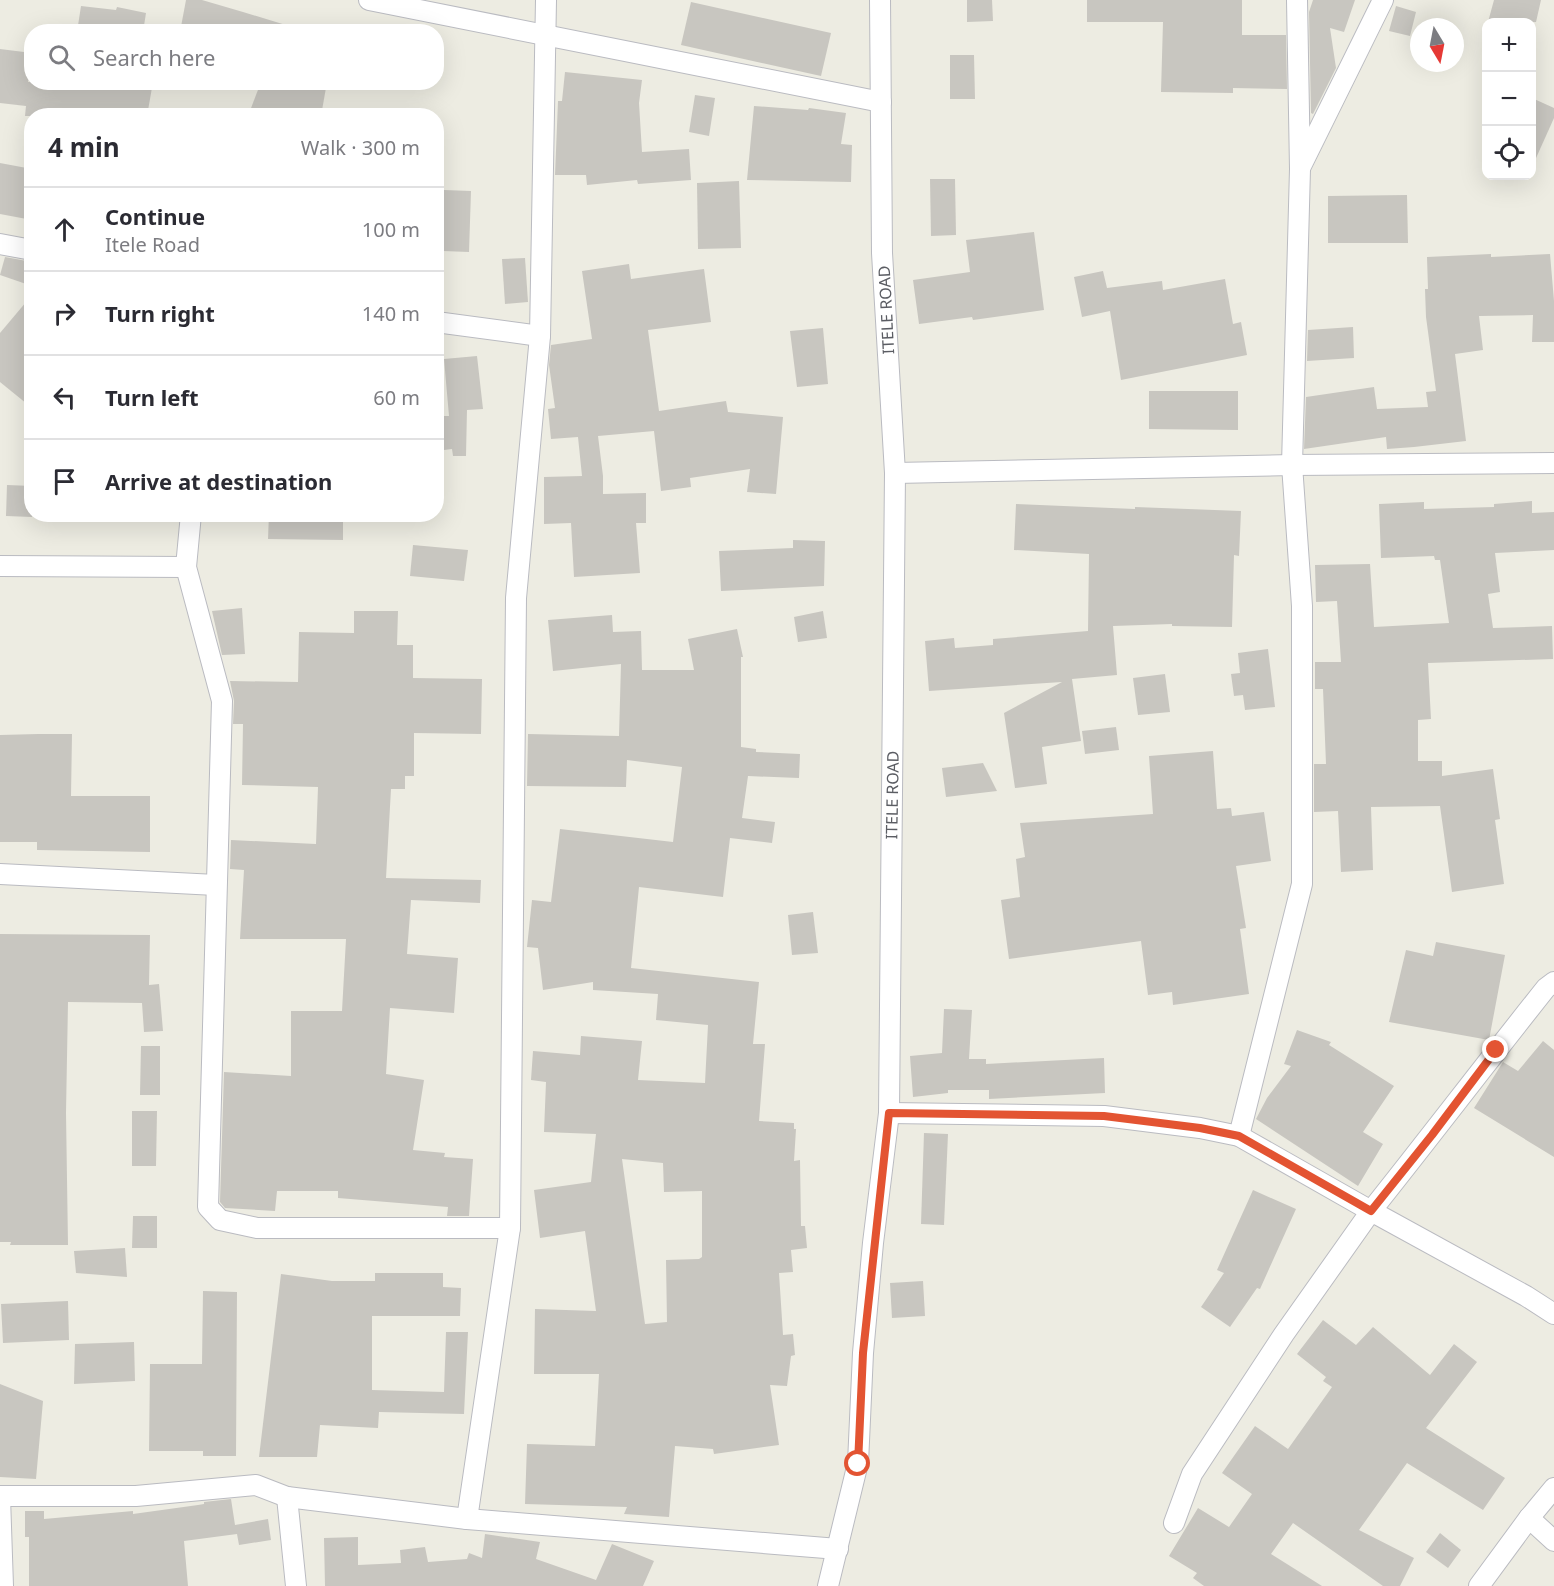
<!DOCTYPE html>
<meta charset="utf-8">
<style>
:root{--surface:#fff;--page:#f7f7f7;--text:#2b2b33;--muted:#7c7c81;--line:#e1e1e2}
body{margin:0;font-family:"Noto Sans",sans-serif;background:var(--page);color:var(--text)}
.controls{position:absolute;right:18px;top:18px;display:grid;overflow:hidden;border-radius:12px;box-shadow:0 6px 24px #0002}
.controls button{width:54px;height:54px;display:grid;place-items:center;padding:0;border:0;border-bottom:2px solid var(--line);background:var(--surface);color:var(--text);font:30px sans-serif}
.compass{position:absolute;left:1410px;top:18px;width:54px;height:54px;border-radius:50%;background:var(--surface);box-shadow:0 6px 24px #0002;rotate:170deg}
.stop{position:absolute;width:18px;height:18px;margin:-14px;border:4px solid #e35432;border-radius:50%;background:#fff}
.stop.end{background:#e35432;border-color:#fff;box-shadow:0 2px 6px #0008}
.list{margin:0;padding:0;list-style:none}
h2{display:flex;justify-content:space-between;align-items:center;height:78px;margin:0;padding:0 24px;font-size:26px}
h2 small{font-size:20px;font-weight:400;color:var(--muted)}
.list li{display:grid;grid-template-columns:39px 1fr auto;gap:18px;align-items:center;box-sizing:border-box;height:84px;padding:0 24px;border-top:2px solid var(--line)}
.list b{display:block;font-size:22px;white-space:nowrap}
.list p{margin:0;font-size:20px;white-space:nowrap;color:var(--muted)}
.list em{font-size:20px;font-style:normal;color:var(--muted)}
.icon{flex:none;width:33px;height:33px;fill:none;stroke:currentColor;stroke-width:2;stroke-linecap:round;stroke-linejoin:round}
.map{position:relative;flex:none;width:1554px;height:1586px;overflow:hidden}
.search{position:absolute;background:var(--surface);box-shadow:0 6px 24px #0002;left:24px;top:24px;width:420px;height:66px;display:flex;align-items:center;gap:15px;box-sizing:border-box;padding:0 21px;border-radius:24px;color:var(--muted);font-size:22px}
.panel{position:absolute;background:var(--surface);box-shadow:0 6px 24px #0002;left:24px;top:108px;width:420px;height:414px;border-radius:24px}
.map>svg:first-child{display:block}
</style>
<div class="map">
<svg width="1554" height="1586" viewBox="0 0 1554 1586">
<rect width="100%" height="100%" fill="#edece2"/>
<g fill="#c8c6c0" fill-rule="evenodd">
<path d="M186,0H202L243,12L289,26L288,32H180Z"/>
<path d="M967,0H992L993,21L967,22Z"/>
<path d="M1087,0H1242V35H1286L1287,89L1233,88V93L1161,92L1163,22H1087Z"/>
<path d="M1313,0H1355L1344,32L1330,28L1336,68L1313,114L1311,113L1309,12Z"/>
<path d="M1494,0H1541L1536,22H1488Z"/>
<path d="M691,2L831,33L821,76L681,45Z"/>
<path d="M81,6L116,10L117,7L146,13L143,32H77Z"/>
<path d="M1396,6L1416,12L1410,36L1389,31Z"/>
<path d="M0,49L32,53L28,82H153L147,116H25L26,106L0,103Z"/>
<path d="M950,55H974L975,99H950Z"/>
<path d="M565,72L642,80L639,103L642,152L689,149L691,180L638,184L637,180L587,185L586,175H555L558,101H562Z"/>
<path d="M261,82H327L321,116H248Z"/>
<path d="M695,95L715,98L709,136L689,132Z"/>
<path d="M1532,98L1554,108V118L1532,167Z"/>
<path d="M754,106L808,110L809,108L846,113L841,144L852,145L851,182L747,180Z"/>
<path d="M0,163L32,169V220L0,214Z"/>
<path d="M930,179H955L956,235L931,236Z"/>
<path d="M739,181L741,248L698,249L697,183Z"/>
<path d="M444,190L471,191L469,252L443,251Z"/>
<path d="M1407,195L1408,243H1328V196Z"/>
<path d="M1034,232L1044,310L973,320L972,317L919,324L913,280L970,272L966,240Z"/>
<path d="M1491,254V257L1550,254L1554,301V342H1532L1533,315L1479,316L1483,350L1455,354L1466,441L1414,447L1387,449L1386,437L1304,449L1306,397L1374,387L1377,409L1428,407L1426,392L1436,391L1426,317L1425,289H1428L1427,257Z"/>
<path d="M5,257L32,262V286L0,275Z"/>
<path d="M525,258L528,302L505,304L502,259Z"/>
<path d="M629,264L631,279L704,269L711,322L648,330L659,411L726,401L728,412L783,417L776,494L747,492L750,469L690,478L691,487L661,491L654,431L598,436L603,476V494L646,493V523H636L640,573L574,577L571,523L544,524V477L582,476L578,437L551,439L548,409L555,408L549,365L551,345L592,339L582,271Z"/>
<path d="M1103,271L1107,288L1162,281L1163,290L1225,279L1233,324L1241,322L1247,355L1121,380L1110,311L1082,317L1074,277Z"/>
<path d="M32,295V408L0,382V333Z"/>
<path d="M1353,327L1354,358L1307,361L1308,330Z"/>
<path d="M823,328L828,384L797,387L790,331Z"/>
<path d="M477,356L483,409L467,410L466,456H453L452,449L436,451V416H449L444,359Z"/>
<path d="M1149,391H1238V430L1149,429Z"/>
<path d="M7,485L32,486V517L6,516Z"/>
<path d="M1532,501V513L1554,512V550L1495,553L1500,592L1488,594L1493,628L1552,626L1553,659L1428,663L1431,719L1418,720V761H1442V776L1493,769L1500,819L1495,820L1504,884L1452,892L1440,806L1371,807L1373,870L1341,872L1338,811L1314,812V764H1326L1323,689H1315V662H1341L1337,601L1316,602L1315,565L1370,564L1374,627L1449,623L1440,560H1435L1434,556L1381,558L1379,504L1424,502V509L1494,507V504Z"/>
<path d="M1016,504L1135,509V507L1241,511L1239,556L1234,555L1232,627L1172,626V624L1113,626L1117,675L1072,679L1081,741L1042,747L1047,784L1015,788L1004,713L1062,682L929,691L925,641L954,638L955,648L993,645V639L1088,631L1089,554L1014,550Z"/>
<path d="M269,514H343V540L268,539Z"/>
<path d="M793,540L825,541L824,586L721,591L719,551L793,548Z"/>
<path d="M413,545L468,550L464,581L410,576Z"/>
<path d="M242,608L245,654L222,655L212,611Z"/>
<path d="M354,611H398L397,645H413V678L482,679L481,734L414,733V776H405V789H391L386,878L481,880L480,903L411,900L407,954L458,958L454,1013L390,1008L386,1074L424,1080L413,1150L445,1153L444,1157L473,1159L469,1216H447L448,1207L338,1198V1191H277L275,1211L225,1208L220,1202L224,1072L291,1076V1011H342L346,939H240L244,870L230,869L231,840L316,844L318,787L242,785L243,724H233L234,701L230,681L298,682L299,632L354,633Z"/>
<path d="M823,611L827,638L798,642L794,617Z"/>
<path d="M612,615L613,632L641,631L642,670H694L688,639L737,629L743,657H741V747L756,749V752L800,754L799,778L748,776L742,818L775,822L772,843L730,838L723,897L639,887L631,968L759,982L753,1044H765L759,1121L794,1123V1129H796L794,1161L800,1160L801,1226H805L807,1248L791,1250L793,1272L779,1273L783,1335L793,1334L795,1355L791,1356L787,1386L770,1385L779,1445L714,1454L713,1449L675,1446L669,1517L624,1514L627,1507L525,1504L527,1444L595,1446L599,1374H534L535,1309L596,1311L585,1231L540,1238L534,1190L591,1182L596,1134L544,1132L546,1082L531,1080L533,1051L580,1055L581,1036L642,1041L638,1080L705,1083L708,1025L656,1020L658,994L593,990V982L543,990L538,948L527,947L532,900L551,902L560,829L673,842L682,767L627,760L626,787L527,786L528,734L619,736L621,664L553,671L548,620ZM622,1159L663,1163L664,1192L702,1191V1257L699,1259L666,1260L667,1322L645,1324Z"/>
<path d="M1268,649L1275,707L1245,710L1243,695L1234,696L1231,674L1240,673L1238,653Z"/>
<path d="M1165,674L1170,712L1138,715L1133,678Z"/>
<path d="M1116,727L1119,750L1085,754L1082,731Z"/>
<path d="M38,734H72L71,796H150V852L37,850V842H0V735Z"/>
<path d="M1213,751L1217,809L1231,808L1232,816L1264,812L1271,861L1236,866L1246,928L1240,929L1249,994L1173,1005L1172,992L1148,995L1141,941L1009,959L1001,900L1020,897L1016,859L1025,857L1020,823L1153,814L1149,756Z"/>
<path d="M983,763L997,791L946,797L942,768Z"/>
<path d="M813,912L818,953L792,955L788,915Z"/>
<path d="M0,934L150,935L149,985L159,984L163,1031L144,1032L142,1003L68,1002L66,1113L68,1245H10L11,1242H0Z"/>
<path d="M1436,942L1505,955L1489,1040L1389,1022L1406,950L1433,956Z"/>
<path d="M944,1009L972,1010L969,1059H986V1064L1104,1058L1105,1093L989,1099V1090H948V1093L913,1097L910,1056L942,1053Z"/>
<path d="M1297,1030L1331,1042L1329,1045L1394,1086L1363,1132L1383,1144L1358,1186L1256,1119L1267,1098L1291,1066L1284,1064Z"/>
<path d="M1543,1041L1554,1050V1157L1474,1108L1503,1062L1518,1071Z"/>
<path d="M141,1046H160V1095H140Z"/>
<path d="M132,1111H157L156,1166H132Z"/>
<path d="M924,1133L948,1134L944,1225L921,1224Z"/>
<path d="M1253,1190L1296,1209L1260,1289L1257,1288L1230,1327L1201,1307L1224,1273L1217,1270Z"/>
<path d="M133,1216H157V1248H132Z"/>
<path d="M125,1248L127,1277L76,1273L74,1251Z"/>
<path d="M375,1273H443V1287L461,1288L460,1316H372V1390L444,1392L446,1332H468L464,1414L379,1412L378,1428L320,1425L317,1457H259L281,1274L332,1281H375Z"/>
<path d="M923,1281L925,1316L892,1318L890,1283Z"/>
<path d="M203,1291L237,1292L236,1456H203V1451H149L150,1364H202Z"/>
<path d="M68,1301L69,1340L3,1343L1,1304Z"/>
<path d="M1323,1320L1356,1345L1373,1327L1430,1375L1454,1344L1477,1362L1426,1428L1505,1478L1483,1510L1407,1463L1359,1530L1414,1558L1400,1586H1383L1293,1523L1271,1554L1322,1586H1204L1193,1578L1197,1573L1169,1556L1198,1508L1229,1527L1252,1494L1222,1473L1255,1426L1288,1449L1332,1387L1323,1381L1326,1377L1297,1354Z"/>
<path d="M134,1342L135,1381L74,1384L75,1344Z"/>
<path d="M0,1384L43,1401L36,1479L0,1477Z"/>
<path d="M231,1499L235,1525L268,1519L271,1540L239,1545L237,1534L184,1541L188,1586H29V1537H25V1511H44V1519L133,1511V1514L198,1505L204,1504V1502Z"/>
<path d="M1440,1533L1461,1550L1448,1568L1426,1552Z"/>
<path d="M485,1534L540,1542L536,1559L596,1580L612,1544L654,1561L643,1586H325L324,1538L358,1537V1565L401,1563L400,1550L425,1547L428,1562L467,1559L469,1553L482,1558Z"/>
</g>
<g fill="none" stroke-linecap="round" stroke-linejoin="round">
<g stroke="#babbc1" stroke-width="22">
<g id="street">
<path d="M369,0C540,33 710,69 881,102"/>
<path d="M1297,0L1300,169L1292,465L1554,463"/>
<path d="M1301,166L1383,0"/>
<path d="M0,244L32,250"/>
<path d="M436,322L540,336"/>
<path d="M895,473L1292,465L1302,606V884L1239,1136"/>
<path d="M191,514L186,567L222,701L208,1207L220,1220L257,1228H510"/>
<path d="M0,566L186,567"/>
<path d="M0,874L216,885"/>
<path d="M889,1113L1104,1116L1200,1128L1239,1136L1371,1211C1430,1137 1487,1062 1546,988L1554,982"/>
<path d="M0,1496H136L256,1485L287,1497L467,1519L838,1549"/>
<path d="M0,1497L3,1586"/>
<path d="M287,1497L296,1586"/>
<path d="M1529,1518L1554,1541"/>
<path d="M467,1519L510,1228L516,598L540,336L546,0"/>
<path d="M1174,1523L1192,1474L1284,1334L1371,1211L1526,1296L1554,1314"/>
<path d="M828,1586L858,1463L863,1353L873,1243L889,1113L895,473L882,253L880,0"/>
<path d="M1479,1586L1529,1518L1554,1488"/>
</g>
</g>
<use href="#street" stroke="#fff" stroke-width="20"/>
</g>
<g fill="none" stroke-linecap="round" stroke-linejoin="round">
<path stroke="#e35432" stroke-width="8" d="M858,1464L863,1353L889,1113L1104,1116L1200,1128L1239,1136L1371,1211L1432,1135L1496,1050"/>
</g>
<g text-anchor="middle" stroke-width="4.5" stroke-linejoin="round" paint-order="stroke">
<g font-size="16" fill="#5b5d63" stroke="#fff">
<text transform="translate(886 310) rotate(-93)" y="6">ITELE ROAD</text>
<text transform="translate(892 795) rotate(-89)" y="6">ITELE ROAD</text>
</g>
</g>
</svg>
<div class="controls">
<button>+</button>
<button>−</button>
<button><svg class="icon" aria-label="locate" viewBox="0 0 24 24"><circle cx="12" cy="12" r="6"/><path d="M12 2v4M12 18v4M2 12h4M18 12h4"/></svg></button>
</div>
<svg class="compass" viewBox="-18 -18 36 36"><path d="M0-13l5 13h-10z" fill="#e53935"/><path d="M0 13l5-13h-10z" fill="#7c7c81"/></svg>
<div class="stop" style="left:858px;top:1464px"></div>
<div class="stop end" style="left:1496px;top:1050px"></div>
<div class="search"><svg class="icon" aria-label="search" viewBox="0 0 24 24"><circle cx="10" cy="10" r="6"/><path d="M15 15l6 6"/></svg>Search here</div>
<section class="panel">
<h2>4 min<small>Walk · 300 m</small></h2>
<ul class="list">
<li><svg class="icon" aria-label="ahead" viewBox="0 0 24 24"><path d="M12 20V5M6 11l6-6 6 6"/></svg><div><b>Continue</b><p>Itele Road</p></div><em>100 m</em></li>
<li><svg class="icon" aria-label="right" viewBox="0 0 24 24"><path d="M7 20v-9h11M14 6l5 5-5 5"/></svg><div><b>Turn right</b></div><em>140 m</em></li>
<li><svg class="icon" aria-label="left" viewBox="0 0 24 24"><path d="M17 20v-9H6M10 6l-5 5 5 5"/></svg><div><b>Turn left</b></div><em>60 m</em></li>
<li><svg class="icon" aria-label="arrive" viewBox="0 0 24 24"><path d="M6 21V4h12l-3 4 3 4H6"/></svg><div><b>Arrive at destination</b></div></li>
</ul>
</section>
</div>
